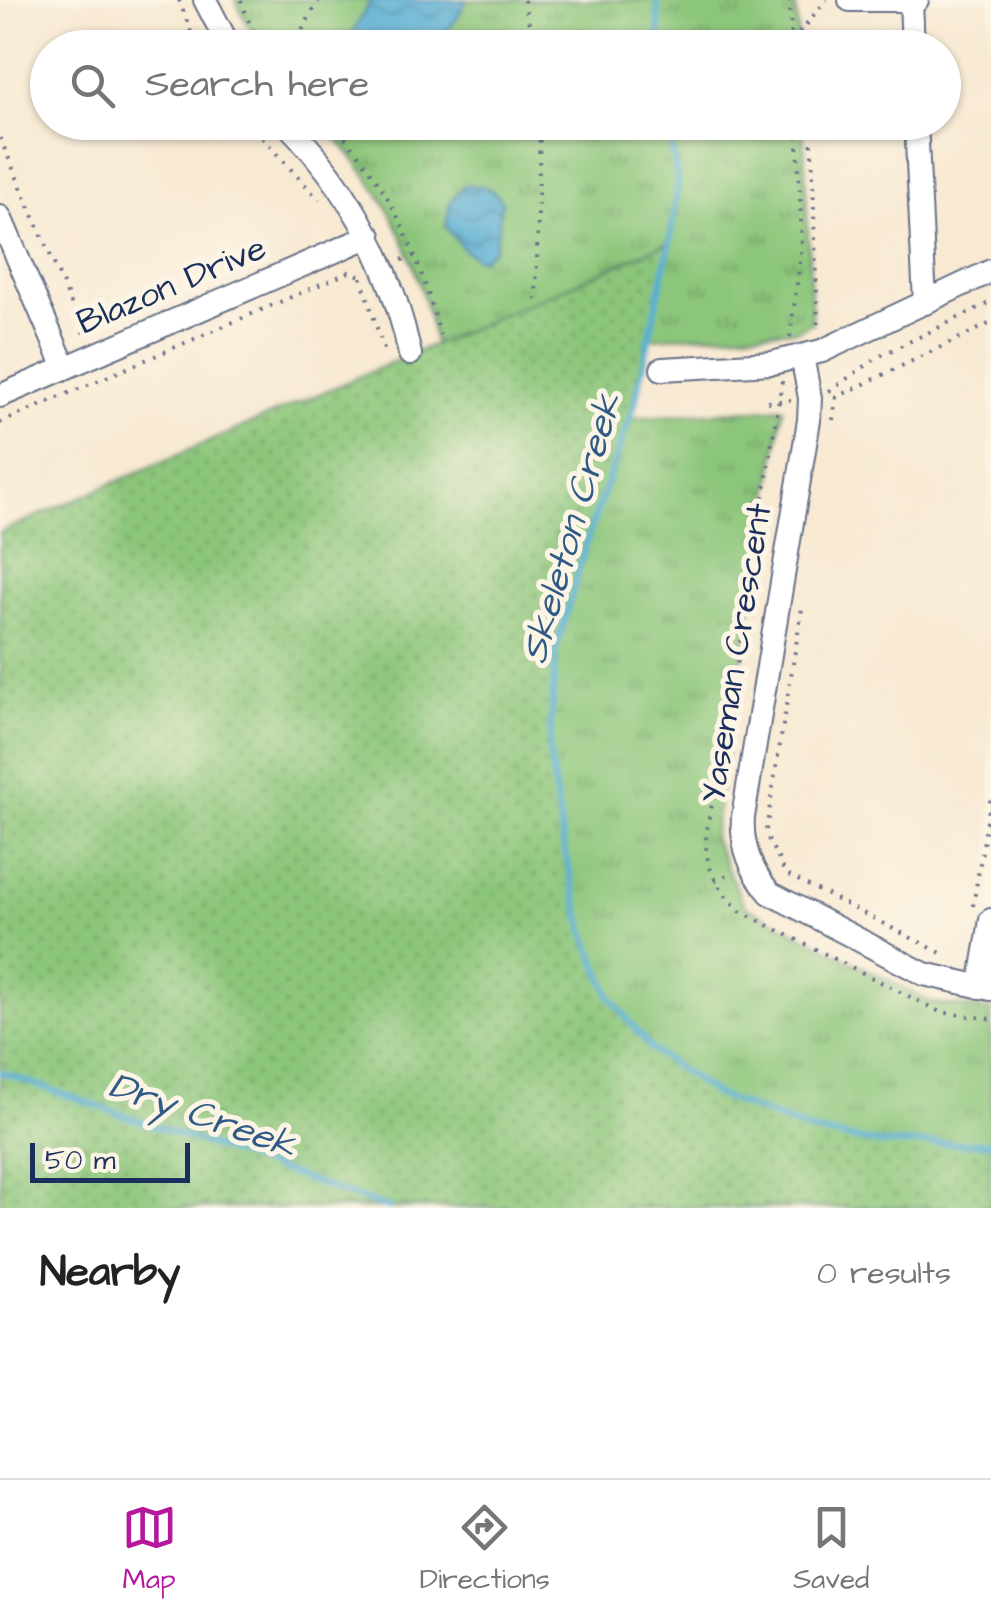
<!DOCTYPE html>
<style>
:root{--surface:#fff;--page:#f6f6f6;--text:#222;--muted:#767676;--line:#e0e0e0;--accent:#b5179e}
body{margin:0;font-family:"Architects Daughter",sans-serif;background:var(--page);color:var(--text)}
.scale{position:absolute;left:30px;bottom:25px;width:160px;box-sizing:border-box;padding-left:10px;border:5px solid #1b2f5e;border-top:0;font-size:28px;line-height:35px;white-space:nowrap;color:#1b2f5e;-webkit-text-stroke:8px #fcf5e5;paint-order:stroke}
.list{margin:0;padding:0;list-style:none}
h2{display:flex;justify-content:space-between;align-items:center;height:130px;margin:0;padding:0 40px;font-size:42px}
h2 small{font-size:32px;font-weight:400;color:var(--muted)}
.icon{flex:none;width:55px;height:55px;fill:none;stroke:currentColor;stroke-width:2;stroke-linecap:round;stroke-linejoin:round}
.map{position:relative;flex:none;width:991px;height:1208px;overflow:hidden}
.search{position:absolute;background:var(--surface);box-shadow:0 2px 8px #0004;left:30px;right:30px;top:30px;height:110px;display:flex;align-items:center;gap:25px;box-sizing:border-box;padding:0 35px;border-radius:55px;color:var(--muted);font-size:38px}
.sheet{height:270px;background:var(--surface)}
nav{display:flex;justify-content:space-around;align-items:center;box-sizing:border-box;height:140px;border-top:2px solid var(--line);background:var(--surface);font-size:28px;color:var(--muted)}
nav a{display:grid;justify-items:center;gap:5px}
nav .on{color:var(--accent)}
.map>svg:first-child{display:block}
</style>
<div class="map">
<svg width="991" height="1208" viewBox="0 0 991 1208">
<defs>
<pattern id="grass-dots" width="8" height="8" patternUnits="userSpaceOnUse" patternTransform="scale(2.5)"><rect width="8" height="8" fill="#8cc67a"/><path d="M2 2h.1M6 6h.1" fill="none" stroke="#72a167" stroke-width="1.8" stroke-linecap="round"/></pattern>
<pattern id="park-tufts" width="24" height="20" patternUnits="userSpaceOnUse" patternTransform="scale(2.5)"><rect width="24" height="20" fill="#8cc67a"/><path d="M3 7l-1-3M5 7V3M7 7l1-3M15 17l-1-3M17 17v-4M19 17l1-3" fill="none" stroke="#72a167"/></pattern>
<pattern id="water-waves" width="16" height="10" patternUnits="userSpaceOnUse" patternTransform="scale(2.5)"><rect width="16" height="10" fill="#57aed4"/><path d="M0 5q4-4 8 0t8 0" fill="none" stroke="#478eaf"/></pattern>
</defs>
<rect width="100%" height="100%" fill="#fcf5e5"/>
<filter id="ink" filterUnits="userSpaceOnUse"><feTurbulence type="fractalNoise" baseFrequency=".01" numOctaves="2"/><feDisplacementMap in="SourceGraphic" scale="20" xChannelSelector="R" yChannelSelector="G"/><feConvolveMatrix kernelMatrix="1 2 1 2 8 2 1 2 1" color-interpolation-filters="sRGB"/></filter>
<filter id="wash" filterUnits="userSpaceOnUse"><feTurbulence type="fractalNoise" baseFrequency=".0048" numOctaves="4" result="noise"/><feDisplacementMap in="SourceGraphic" scale="40" xChannelSelector="R" yChannelSelector="G"/><feGaussianBlur stdDeviation="2.25" result="paint"/><feColorMatrix in="noise" values="0 0 0 0 0 0 0 0 0 0 0 0 0 0 0 0 0 1.4 0 .05"/><feComposite in="paint" operator="in"/></filter>
<g filter="url(#wash)">
<rect width="100%" height="100%" fill="#f8e9d2"/>
<path fill="url(#grass-dots)" stroke="#547a6c" stroke-width="2.5" d="M670,242L635,403L590,530L611,998L652,1050L715,1094L882,1144H991V1208H0V532Z"/>
<g fill="url(#park-tufts)" stroke="#547a6c" stroke-width="2.5">
<path d="M235,0H795L799,47H259Z"/>
<path d="M322,123H803L812,323L797,330L649,338L669,242L435,344C415,251 389,192 322,123Z"/>
<path d="M783,408L713,838L744,905L932,1003L991,1010V1143L882,1144L810,1131L715,1094L652,1050L611,998L585,934L564,849L549,751L556,650L590,530L630,418Z"/>
</g>
<g fill="url(#water-waves)" stroke="#396e99" stroke-width="2.5">
<path d="M371,0H466L456,21L430,47H352V34Z"/>
<path d="M399,123H487C468,153 421,147 399,123Z"/>
<path d="M465,185C483,185 492,186 502,202L495,248L480,260L465,251L446,227L450,202Z"/>
</g>
<g fill="none" stroke-linecap="round" stroke-linejoin="round">
<g stroke="#57aed4" stroke-width="6">
<path d="M657,0L660,48"/>
<path d="M667,122L678,184L670,242L635,404L590,530L556,650L549,751L564,849L585,934L611,998L652,1050L715,1094L810,1131L882,1144L991,1143"/>
<path d="M0,1072L388,1208"/>
</g>
</g>
</g>
<g filter="url(#ink)">
<g fill="none" stroke-linecap="round" stroke-linejoin="round">
<g stroke="#687087" stroke-width="26">
<g id="minor">
<path d="M205,0L230,48"/>
<path d="M850,0H917"/>
<path d="M911,1L913,48"/>
<path d="M285,122C350,188 391,264 410,354"/>
<path d="M916,122L925,303"/>
<path d="M0,217L65,368"/>
<path d="M802,356L810,398L809,420L743,817C741,845 751,872 770,893L924,974L991,989"/>
<path d="M662,369L772,363L822,351L991,271"/>
<path d="M0,396L370,236"/>
<path d="M980,987L991,920"/>
</g>
</g>
<g stroke="#687087" stroke-width="4" stroke-dasharray="2.5 8" stroke-linecap="butt">
<path d="M179,0L197,48"/>
<path d="M241,0L251,27L264,48"/>
<path d="M524,0L534,48"/>
<path d="M788,0L793,48"/>
<path d="M807,23L808,48"/>
<path d="M792,40L827,0"/>
<path d="M292,48L319,0"/>
<path d="M248,122L319,200"/>
<path d="M330,122C390,182 419,255 440,335"/>
<path d="M811,122L818,327"/>
<path d="M0,138L85,336"/>
<path d="M402,260L417,255"/>
<path d="M361,277L384,350"/>
<path d="M536,300L540,122"/>
<path d="M790,337L802,246L797,122"/>
<path d="M782,381L719,779C703,836 694,865 740,911L940,1012L991,1019"/>
<path d="M829,391L880,356L991,302"/>
<path d="M835,398L991,323"/>
<path d="M768,402L791,400"/>
<path d="M833,420L836,397"/>
<path d="M0,423L349,272L361,276"/>
<path d="M766,830L803,602"/>
<path d="M768,839L786,874L943,954"/>
<path d="M715,881L733,872"/>
<path d="M973,906L991,796"/>
</g>
<use href="#minor" stroke="#fff" stroke-width="22"/>
</g>
</g>
<g text-anchor="middle" stroke-width="10" stroke-linejoin="round" paint-order="stroke">
<g font-size="35" fill="#1b2f5e" stroke="#fcf5e5">
<text transform="translate(171 284) rotate(-23)" y="12">Blazon Drive</text>
<text transform="translate(735 653) rotate(-81)" y="12">Yaseman Crescent</text>
</g>
<g font-size="38" font-style="italic" fill="#305b87" stroke="#fcf5e5">
<text transform="translate(570 528) rotate(-74)" y="13">Skeleton Creek</text>
<text transform="translate(203 1114) rotate(19)" y="13">Dry Creek</text>
</g>
</g>
</svg>
<div class="scale">50 m</div>
<div class="search"><svg class="icon" aria-label="search" viewBox="0 0 24 24"><circle cx="10" cy="10" r="6"/><path d="M15 15l6 6"/></svg>Search here</div>
</div>
<section class="sheet">
<h2>Nearby<small>0 results</small></h2>
<ul class="list">
</ul>
</section>
<nav>
<a class="on"><svg class="icon" aria-label="map" viewBox="0 0 24 24"><path d="M3 6l6-2 6 2 6-2v14l-6 2-6-2-6 2zM9 4v14M15 6v14"/></svg>Map</a>
<a><svg class="icon" aria-label="directions" viewBox="0 0 24 24"><path d="M12 3l9 9-9 9-9-9zM9 14v-3h6M13 9l2 2-2 2"/></svg>Directions</a>
<a><svg class="icon" aria-label="saved" viewBox="0 0 24 24"><path d="M7 4h10v16l-5-4-5 4z"/></svg>Saved</a>
</nav>
